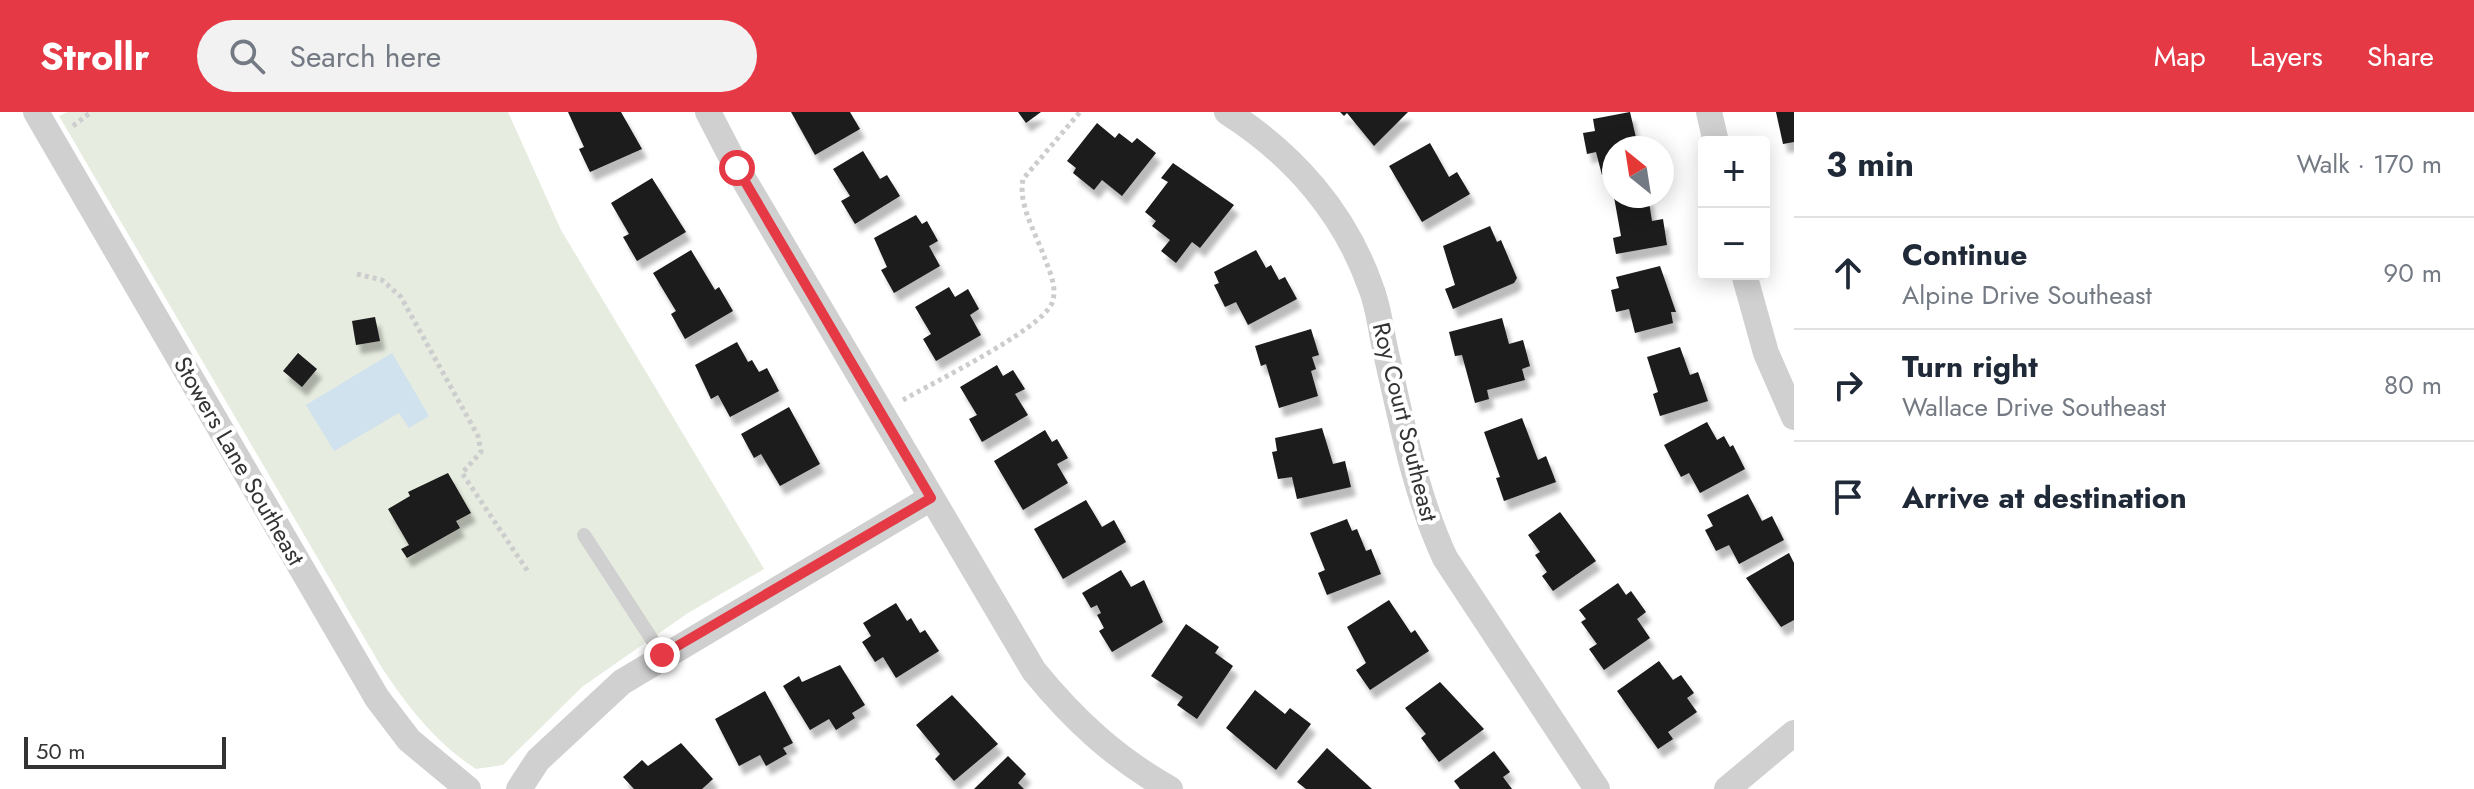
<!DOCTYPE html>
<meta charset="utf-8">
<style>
:root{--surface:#fff;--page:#f2f2f3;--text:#1f2937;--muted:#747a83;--line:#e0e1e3;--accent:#e63946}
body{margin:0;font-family:Jost,sans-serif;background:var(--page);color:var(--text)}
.controls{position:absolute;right:24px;top:24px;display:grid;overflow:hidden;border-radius:8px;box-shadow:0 4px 20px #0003}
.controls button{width:72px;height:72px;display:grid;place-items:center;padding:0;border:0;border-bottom:2px solid var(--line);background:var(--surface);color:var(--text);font:40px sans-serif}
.compass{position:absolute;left:1602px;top:24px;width:72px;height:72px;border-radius:50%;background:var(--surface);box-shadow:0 4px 20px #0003;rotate:330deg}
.scale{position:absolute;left:24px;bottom:20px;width:202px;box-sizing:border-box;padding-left:8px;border:4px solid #333;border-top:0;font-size:22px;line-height:28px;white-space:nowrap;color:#333;-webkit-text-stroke:6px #fff;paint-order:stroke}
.stop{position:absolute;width:24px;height:24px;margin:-18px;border:6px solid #e63946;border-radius:50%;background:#fff}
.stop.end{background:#e63946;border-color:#fff;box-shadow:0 2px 8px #0008}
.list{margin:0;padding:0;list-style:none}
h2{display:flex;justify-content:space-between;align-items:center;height:104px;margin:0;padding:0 32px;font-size:34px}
h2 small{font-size:26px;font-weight:400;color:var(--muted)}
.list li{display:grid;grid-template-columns:52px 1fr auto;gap:24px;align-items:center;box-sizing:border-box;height:112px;padding:0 32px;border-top:2px solid var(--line)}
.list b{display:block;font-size:30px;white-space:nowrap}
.list p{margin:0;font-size:26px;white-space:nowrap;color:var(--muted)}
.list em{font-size:26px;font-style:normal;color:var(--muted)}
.icon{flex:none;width:44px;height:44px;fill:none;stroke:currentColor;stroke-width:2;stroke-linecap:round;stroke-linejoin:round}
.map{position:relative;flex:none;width:1794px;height:677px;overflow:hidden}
header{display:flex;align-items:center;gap:48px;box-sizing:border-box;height:112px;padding:0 40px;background:var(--accent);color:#fff}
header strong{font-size:38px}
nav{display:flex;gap:44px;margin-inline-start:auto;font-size:28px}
.search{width:560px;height:72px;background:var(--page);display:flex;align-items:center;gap:20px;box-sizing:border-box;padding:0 28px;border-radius:44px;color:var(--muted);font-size:30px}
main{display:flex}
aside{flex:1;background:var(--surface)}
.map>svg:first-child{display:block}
</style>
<header>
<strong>Strollr</strong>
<div class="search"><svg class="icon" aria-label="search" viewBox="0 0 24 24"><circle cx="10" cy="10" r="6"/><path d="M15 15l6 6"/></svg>Search here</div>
<nav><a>Map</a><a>Layers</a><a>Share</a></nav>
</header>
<main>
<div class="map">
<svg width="1794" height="677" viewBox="0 0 1794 677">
<defs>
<filter id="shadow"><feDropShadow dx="5" dy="9" stdDeviation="2" flood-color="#0004"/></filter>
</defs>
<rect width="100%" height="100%" fill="#fff"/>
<path fill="#e6ecdf" d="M68,0H508L561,118L764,457L688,501L582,575L503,653L476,657C435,630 409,596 382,556L59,4Z"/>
<path fill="#cfe2ee" d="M392,241L429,304L409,316L399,301L334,339L306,293Z"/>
<g fill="#1a1a1a" filter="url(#shadow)">
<path d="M568,0H621L642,37L590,60L579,37L584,35Z"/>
<path d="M791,0H850L860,17L815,43Z"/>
<path d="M1018,0H1041L1026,11Z"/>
<path d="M1340,0H1408L1374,34L1347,1L1344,4Z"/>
<path d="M1630,0L1637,30L1646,29L1648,36H1614V60L1602,63L1596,40L1587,42L1583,21L1595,19L1593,7Z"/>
<path d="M1776,0H1794V30L1783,32Z"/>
<path d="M1097,11L1115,26L1119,21L1132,31L1137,26L1156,41L1122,84L1102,68L1094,78L1073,61L1076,56L1067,49Z"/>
<path d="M1430,31L1449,65L1457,60L1470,82L1422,110L1389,54Z"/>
<path d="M863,39L880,67L887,63L900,84L855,112L841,89L850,84L833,57Z"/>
<path d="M1173,51L1234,93L1200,136L1192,130L1176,151L1161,139L1170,128L1152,114L1156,109L1145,100L1168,70L1161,66Z"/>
<path d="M652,66L686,120L637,149L623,125L629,122L611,91Z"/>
<path d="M1648,84L1652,109L1663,107L1667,133L1616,142L1613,126L1621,124L1614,85Z"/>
<path d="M916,103L922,112L927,109L938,129L929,134L940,154L894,181L881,158L887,155L874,126Z"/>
<path d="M1490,114L1497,130L1501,128L1517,166L1514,171L1453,197L1445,177L1455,173L1443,134Z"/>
<path d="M691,138L715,178L719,175L733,199L685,227L671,202L676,199L653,161Z"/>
<path d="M1256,138L1266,156L1271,153L1279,168L1285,165L1297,187L1248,213L1236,190L1225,195L1214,173L1219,171L1214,160Z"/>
<path d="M1660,154L1676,200H1671L1673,211L1635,221L1629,197L1616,200L1611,178L1619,176L1616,165Z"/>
<path d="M949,175L955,185L968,177L979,197L970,203L981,223L936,249L923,227L931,222L915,195Z"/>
<path d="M375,205L380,229L356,233L352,209Z"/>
<path d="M1502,206L1509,232L1523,228L1530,254L1522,257L1525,268L1487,278L1489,287L1475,291L1462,243L1455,244L1449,220Z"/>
<path d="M1311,217L1319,243L1312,245L1316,257L1311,259L1318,284L1279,296L1266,252L1261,254L1255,234Z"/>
<path d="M737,230L748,250L752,248L759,260L767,256L779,279L730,305L718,283L711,287L695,253Z"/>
<path d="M1680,235L1690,263L1698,260L1708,289L1660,304L1653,282L1658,280L1647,245Z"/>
<path d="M298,241L317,257L302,275L283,259Z"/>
<path d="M997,253L1003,264L1013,258L1025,277L1015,282L1028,303L982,330L969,307L977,303L960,275Z"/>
<path d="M789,295L820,352L780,374L761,342L754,346L741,322Z"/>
<path d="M1522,306L1538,348L1546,344L1556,370L1504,389L1496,366L1500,365L1484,320Z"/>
<path d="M1707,310L1717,328L1724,324L1730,335L1733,333L1745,357L1700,381L1689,361L1681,365L1664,333Z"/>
<path d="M1322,316L1333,352L1345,349L1351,375L1297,387L1292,365L1278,367L1272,340L1277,339L1275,326Z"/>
<path d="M1045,318L1052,330L1057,327L1068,346L1057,352L1068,371L1023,398L994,349Z"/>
<path d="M448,361L471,401L456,409L460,416L407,446L401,437L409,433L388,397L410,384L408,380Z"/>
<path d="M1748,382L1762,409L1772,404L1784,428L1739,452L1729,433L1716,439L1705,418L1713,414L1707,403Z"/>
<path d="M1086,388L1102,415L1114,408L1126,430L1063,467L1034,417Z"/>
<path d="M1560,400L1596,449L1553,479L1542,464L1547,460L1535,443L1540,440L1528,423Z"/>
<path d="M1347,407L1352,419L1357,417L1366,439L1371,437L1381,462L1327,483L1318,461L1325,458L1310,421Z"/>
<path d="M1789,441L1794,451V508L1781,515L1746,466Z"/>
<path d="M1121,458L1131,475L1144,468L1163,510L1112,540L1099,519L1104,516L1097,503L1101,501L1097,493L1091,496L1082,481Z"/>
<path d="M1618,471L1626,483L1631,479L1646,500L1637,507L1650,526L1604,558L1589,537L1597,532L1581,510L1586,507L1579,498Z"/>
<path d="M1389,488L1411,521L1415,518L1429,539L1370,578L1356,558L1366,551L1347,515Z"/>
<path d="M896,491L907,509L911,506L920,521L925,518L939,539L896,566L883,545L875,550L862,530L871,524L863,511Z"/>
<path d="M1186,512L1219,535L1215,541L1233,554L1197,607L1177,593L1183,585L1151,564Z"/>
<path d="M1659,549L1673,568L1681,563L1694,581L1687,586L1697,600L1668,620L1673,627L1658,637L1617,579Z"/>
<path d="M840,553L865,593L852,601L855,606L836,618L829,607L810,618L783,574L799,564L802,570Z"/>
<path d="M1440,570L1484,617L1439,650L1421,626L1426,622L1405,596Z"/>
<path d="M1255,578L1285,602L1290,596L1311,612L1276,658L1226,616Z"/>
<path d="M765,579L793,631L783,636L787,642L766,654L760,643L739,654L715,607Z"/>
<path d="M952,583L998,632L954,669L935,647L940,642L916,613Z"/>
<path d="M681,631L713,667L702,677H634L623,665L642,648L648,654Z"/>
<path d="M1327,636L1372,677H1306L1297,670Z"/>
<path d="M1494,639L1510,660L1503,665L1512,677H1460L1454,669Z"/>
<path d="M1008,644L1026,662L1018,671L1024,677H974Z"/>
</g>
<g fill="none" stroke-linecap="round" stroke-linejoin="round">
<g stroke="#cdcdcd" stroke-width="5" stroke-dasharray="4 4" stroke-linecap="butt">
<path d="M73,14L91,0"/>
<path d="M357,162L382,168L401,185L478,324L481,340L462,361L529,461"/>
<path d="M903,288C932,271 1041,218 1052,191C1058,176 1049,158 1044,144C1035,120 1018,92 1023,67L1080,0"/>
</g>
<path stroke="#d0d0d0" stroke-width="14" d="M584,423L662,543"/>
<g stroke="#d0d0d0" stroke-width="26">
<path d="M36,0L377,586L409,628L468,677"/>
<path d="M708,0L737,56L1034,559C1074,608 1115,646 1170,677"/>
<path d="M1227,0C1293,42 1345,101 1371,176C1379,196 1381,220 1386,241C1402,311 1415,381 1445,446L1597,677"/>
<path d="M1709,0L1716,30"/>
<path d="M1744,162L1766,241L1794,305"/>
<path d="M519,677L538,648L622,570L931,386"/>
<path d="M1727,677L1794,621"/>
</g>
</g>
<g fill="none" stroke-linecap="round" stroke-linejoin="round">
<path stroke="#e63946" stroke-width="10" d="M662,543L931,386L737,56"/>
</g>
<g text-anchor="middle" stroke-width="8" stroke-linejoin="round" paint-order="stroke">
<g font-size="24" fill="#333" stroke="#fff">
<text transform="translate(1405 310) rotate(76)" y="8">Roy Court Southeast</text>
<text transform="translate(239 349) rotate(60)" y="8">Stowers Lane Southeast</text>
</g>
</g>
</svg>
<div class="controls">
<button>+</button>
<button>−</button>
</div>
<svg class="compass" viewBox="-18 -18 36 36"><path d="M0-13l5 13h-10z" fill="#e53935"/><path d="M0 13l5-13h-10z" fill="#747a83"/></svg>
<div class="scale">50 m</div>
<div class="stop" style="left:737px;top:56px"></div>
<div class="stop end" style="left:662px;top:543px"></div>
</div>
<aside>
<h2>3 min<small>Walk · 170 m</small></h2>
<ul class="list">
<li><svg class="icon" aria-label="ahead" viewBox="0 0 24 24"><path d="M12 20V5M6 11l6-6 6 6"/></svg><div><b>Continue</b><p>Alpine Drive Southeast</p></div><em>90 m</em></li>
<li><svg class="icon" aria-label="right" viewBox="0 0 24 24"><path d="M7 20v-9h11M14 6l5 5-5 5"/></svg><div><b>Turn right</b><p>Wallace Drive Southeast</p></div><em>80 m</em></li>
<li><svg class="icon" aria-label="arrive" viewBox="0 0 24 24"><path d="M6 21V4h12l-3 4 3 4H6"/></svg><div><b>Arrive at destination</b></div></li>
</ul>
</aside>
</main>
